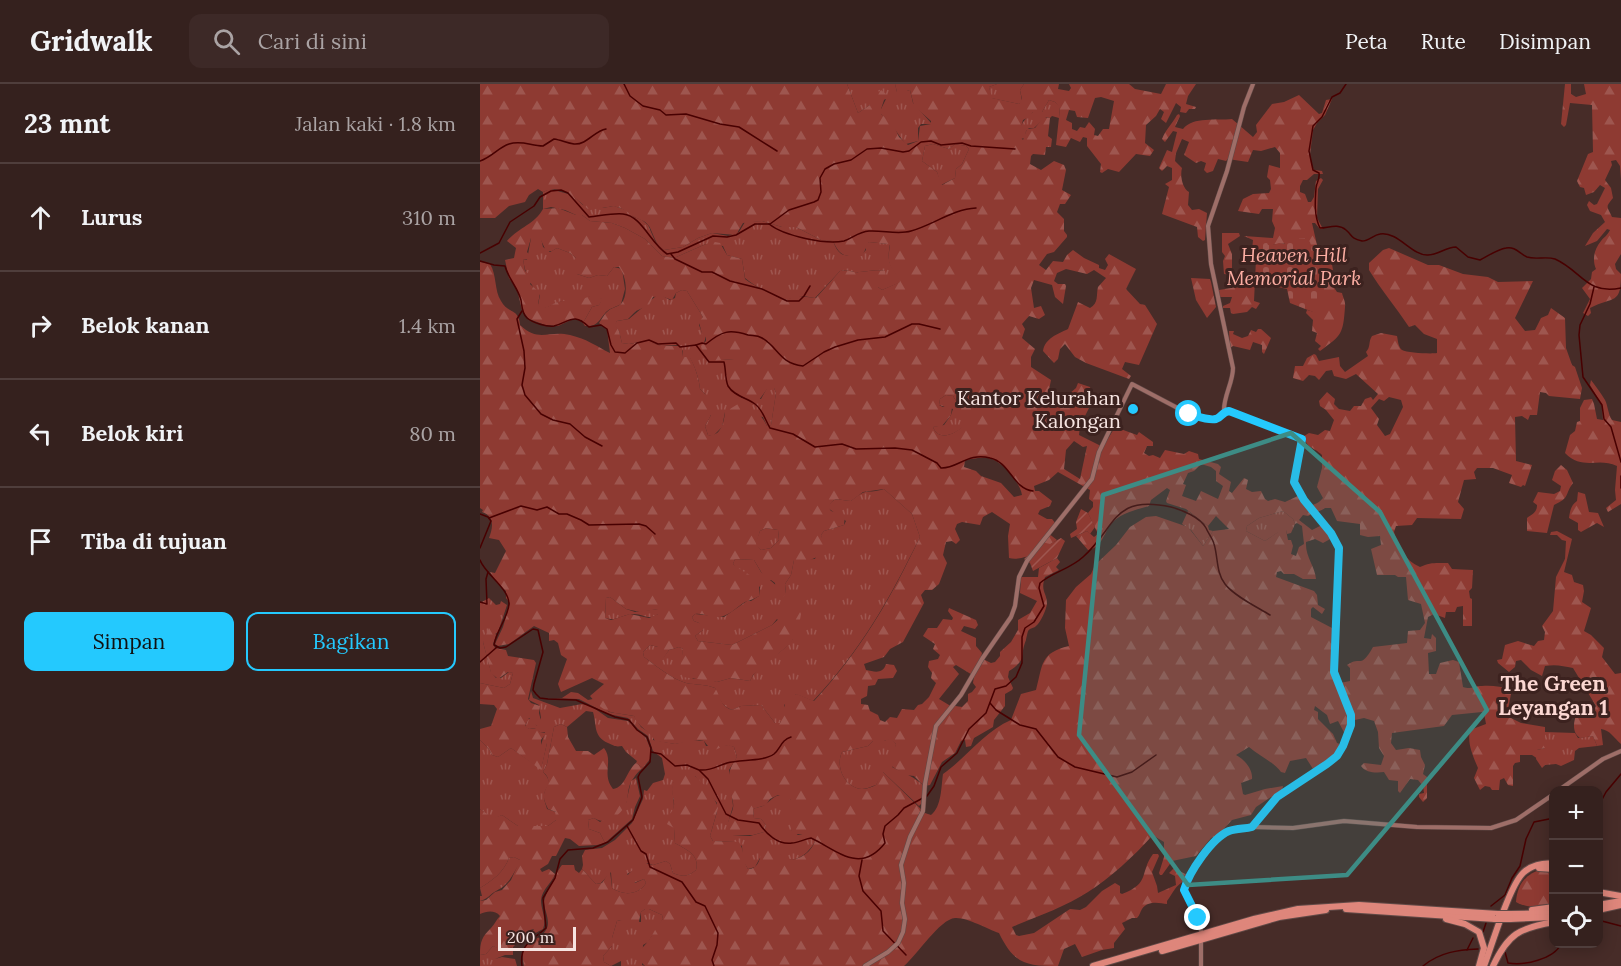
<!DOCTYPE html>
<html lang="id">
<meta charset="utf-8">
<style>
:root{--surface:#35211e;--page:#3d2927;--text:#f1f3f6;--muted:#aaa3a4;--line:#4f3e3c;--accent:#24c9fe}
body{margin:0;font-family:Lora,serif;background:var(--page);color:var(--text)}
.controls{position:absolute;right:18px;bottom:18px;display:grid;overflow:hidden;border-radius:12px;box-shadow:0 3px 15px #0003}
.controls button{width:54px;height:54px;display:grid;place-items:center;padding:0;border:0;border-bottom:2px solid var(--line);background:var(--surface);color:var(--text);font:30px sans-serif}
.scale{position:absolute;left:18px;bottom:15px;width:78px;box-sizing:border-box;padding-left:6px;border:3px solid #f6e4e1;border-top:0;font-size:16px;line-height:21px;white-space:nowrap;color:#f6e4e1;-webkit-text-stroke:4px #3c221f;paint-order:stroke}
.stop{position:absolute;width:18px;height:18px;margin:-14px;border:4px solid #24c9fe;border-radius:50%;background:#fff}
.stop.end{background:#24c9fe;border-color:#fff;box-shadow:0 2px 6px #0008}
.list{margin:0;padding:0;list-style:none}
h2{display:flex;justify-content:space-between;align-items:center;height:78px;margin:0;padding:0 24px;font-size:26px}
h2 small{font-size:20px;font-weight:400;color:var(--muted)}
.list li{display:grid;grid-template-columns:39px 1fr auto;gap:18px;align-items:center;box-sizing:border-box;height:108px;padding:0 24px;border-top:2px solid var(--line)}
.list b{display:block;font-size:22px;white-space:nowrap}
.list em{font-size:20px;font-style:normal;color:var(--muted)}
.actions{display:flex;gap:12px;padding:18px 24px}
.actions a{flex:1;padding:14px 0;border:2px solid var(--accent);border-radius:12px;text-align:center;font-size:21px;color:var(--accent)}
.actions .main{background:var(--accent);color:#111}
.icon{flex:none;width:33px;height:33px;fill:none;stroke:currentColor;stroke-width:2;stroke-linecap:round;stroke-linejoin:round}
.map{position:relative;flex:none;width:1141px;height:882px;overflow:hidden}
header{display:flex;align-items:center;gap:36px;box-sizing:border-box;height:84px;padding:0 30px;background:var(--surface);border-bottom:2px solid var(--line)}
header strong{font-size:28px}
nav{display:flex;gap:33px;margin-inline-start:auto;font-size:21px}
.search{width:420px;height:54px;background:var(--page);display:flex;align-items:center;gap:15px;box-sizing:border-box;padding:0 21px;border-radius:12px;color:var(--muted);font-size:22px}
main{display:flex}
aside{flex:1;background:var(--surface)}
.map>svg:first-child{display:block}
</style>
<header>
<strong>Gridwalk</strong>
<div class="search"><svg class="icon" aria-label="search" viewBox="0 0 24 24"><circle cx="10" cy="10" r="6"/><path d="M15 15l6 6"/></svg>Cari di sini</div>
<nav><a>Peta</a><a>Rute</a><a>Disimpan</a></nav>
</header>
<main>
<aside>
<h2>23 mnt<small>Jalan kaki · 1.8 km</small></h2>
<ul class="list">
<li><svg class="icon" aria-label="ahead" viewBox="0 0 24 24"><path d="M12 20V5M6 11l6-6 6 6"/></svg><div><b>Lurus</b></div><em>310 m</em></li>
<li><svg class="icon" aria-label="right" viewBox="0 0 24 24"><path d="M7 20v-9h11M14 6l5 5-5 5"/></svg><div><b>Belok kanan</b></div><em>1.4 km</em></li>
<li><svg class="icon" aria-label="left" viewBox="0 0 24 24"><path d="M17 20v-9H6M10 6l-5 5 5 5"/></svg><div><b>Belok kiri</b></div><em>80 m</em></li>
<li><svg class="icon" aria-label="arrive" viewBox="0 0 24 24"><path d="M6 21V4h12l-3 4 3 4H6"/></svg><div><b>Tiba di tujuan</b></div></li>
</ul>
<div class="actions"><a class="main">Simpan</a><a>Bagikan</a></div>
</aside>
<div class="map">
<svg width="1141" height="882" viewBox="0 0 1141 882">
<defs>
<pattern id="grass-tufts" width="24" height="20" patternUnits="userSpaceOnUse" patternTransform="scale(1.5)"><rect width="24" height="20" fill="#8e3a32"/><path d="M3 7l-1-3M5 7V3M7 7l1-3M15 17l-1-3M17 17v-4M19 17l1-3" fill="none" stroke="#9e564f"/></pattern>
<pattern id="forest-firs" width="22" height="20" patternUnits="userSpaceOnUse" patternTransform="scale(1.5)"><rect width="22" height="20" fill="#8e3a32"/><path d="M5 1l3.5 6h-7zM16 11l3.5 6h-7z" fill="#9e564f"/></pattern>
<pattern id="cemetery-stones" width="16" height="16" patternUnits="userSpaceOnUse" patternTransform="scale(1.5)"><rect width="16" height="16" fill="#8e3a32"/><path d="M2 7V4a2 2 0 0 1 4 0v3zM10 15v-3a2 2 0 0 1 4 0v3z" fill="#9e564f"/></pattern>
<pattern id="garden-furrows" width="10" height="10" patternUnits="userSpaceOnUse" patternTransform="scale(1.5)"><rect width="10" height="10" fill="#8e3a32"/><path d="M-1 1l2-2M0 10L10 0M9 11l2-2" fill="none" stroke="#9e564f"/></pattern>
</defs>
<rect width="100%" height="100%" fill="#472c28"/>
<g fill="url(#grass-tufts)">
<path d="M367,0H415L417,8L430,6L433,19L452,40H441L438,44V57L426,60C416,49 414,41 401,30V25L406,15L390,21L378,29Z"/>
<path d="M517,0H544L540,6L542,17L539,20L511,14L509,3Z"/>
<path d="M569,16L575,18L580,23L579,34L572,32L570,34L566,33L554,44H549L546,47L545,54L540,55C536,45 545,34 553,28H562Z"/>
<path d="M453,60L469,65L475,60L486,62L489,65L482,80L476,85L475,94L461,101L457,88L442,77L445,62Z"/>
<path d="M70,105L92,111L103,121L122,124L134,122L149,127L154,133L162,136L168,141L175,157L184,166L203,163L218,154L232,149L248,152L259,148L265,138L282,137L302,143H316L341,156L353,157C359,173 364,172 380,172L386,166V161L389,158L408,160H410C406,183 412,180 421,198L402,206L398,203V198L405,187C395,185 389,187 380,188C373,189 368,185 360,187L335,214L323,212L304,216C291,209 275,203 265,194L262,175L247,171L243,162L226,160L194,174L182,172L165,155L145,144L132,139L110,137L102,131H96L85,126L71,123L63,125V108Z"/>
<path d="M56,153L61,154L63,163L70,168L77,164L90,169L96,174L97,190L109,194L118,191L127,192L134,183L142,185L145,205L141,220C136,223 130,224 126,228C119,236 118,243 105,242L103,239L112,223L119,221L122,215L110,212C100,220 90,215 79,218C72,220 68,225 60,224L58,221L60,211C50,201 45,189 43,175L47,176L51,154Z"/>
<path d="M202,206L207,207L223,233L219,241L222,249L226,252L224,259L240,276L254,275L261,314L281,315L287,304H294L296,309L291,341L287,342L283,333L245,328L242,343L233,352L228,351L225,342L231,331L225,310L220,305C219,294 215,283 210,274L203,273V267L198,261L181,262L164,257L149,260L142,259L139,247L134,241L137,237L149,235L176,212L181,211L190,216L195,214L196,209Z"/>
<path d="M466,311L473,312L481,325L484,342C475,350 459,358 453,343L464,341L471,331L473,325L459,321L460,315Z"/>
<path d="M404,405L432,430L440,453C409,516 381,566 333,617L316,610L304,621V631L300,639H295L281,621L261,622L252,626C241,622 239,614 235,604C225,600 216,601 206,599C192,595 175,581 164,573L163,568L170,561L178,563L183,574L189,566L199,563L203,565L202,579L213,595H227L237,598L251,594L270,597C277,580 303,570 313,555L297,535L292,541L252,561L218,557L215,552L223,546L219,539L214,537L212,533L215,530L244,533L267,517H271L279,512L280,503L256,484L253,480L255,475L274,476L281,488L306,510L305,500L311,491L314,476L335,475L342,456L341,451L344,447L364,441L366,437L348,424C353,411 361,417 371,417C389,402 386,411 404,405Z"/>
<path d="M708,427L728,442L729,446L733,447L723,462L711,446L702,440Z"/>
<path d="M803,427L813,435L815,440L811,449L807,450L806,446L797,449L785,457L766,447L767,442L779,434Z"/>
<path d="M286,444L298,446L299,456L291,464L281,466L275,460L280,447Z"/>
<path d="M130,513L146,525L155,528L178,525V530C168,537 164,530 154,530C143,530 136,538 125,534L126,514Z"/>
<path d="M9,514L16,521L20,520L21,517L27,521L18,548L3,558L11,588L16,594H21L29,588L33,589L30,600L24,604L0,599V519Z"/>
<path d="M51,607L53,614L80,624L102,620L111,622L128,634L148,637L166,654L170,664V675L163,684L156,679L157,677L146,668L142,662C135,663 135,662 128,659C113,652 117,642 113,628L106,627L87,643L81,640L74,643L67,680L63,688C75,700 64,702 64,713C64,717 66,721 67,725L76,728V736L68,742H38L22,731L13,735L0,725V656L9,665L12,671L18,673L31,664L61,685L67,659L61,661L65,648H60L55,644L49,645L45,643L48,635H52L57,642L61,634L59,621L49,616Z"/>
<path d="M91,608L98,609L108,616L113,615L129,628L154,632L161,643L173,651V656L195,660L211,656L224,657L226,662L249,661L254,663L257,673L249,686L253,722L248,739L252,751L270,752L284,748L286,741L281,735L274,734L273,725C277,723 283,723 286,720C296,712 298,707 311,716V746L318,751L327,749L337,750C336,765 312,786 300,770L280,774L275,783L268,785L263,777L262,762L255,758L233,757L230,752L237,728V719L215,692L194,698C190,708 196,718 193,728L195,759C207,766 220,771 216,786C208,793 203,793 193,789L190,780L186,777L173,781L168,779L147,790L155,799L164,795L166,799C159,811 143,812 132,804L131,788L121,799L116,800L102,785L103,781L102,772L105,766L122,764L135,756L152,739L163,715L164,706L167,707L173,699L183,696L185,690L182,674L173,667L168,652L158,645L148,634L128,630L99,615L70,614H82Z"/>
<path d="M1065,648L1095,649L1098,654L1113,652L1117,662L1099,664L1095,667L1094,676L1081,682L1076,680L1065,681L1062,684L1056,675L1057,666L1065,664Z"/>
<path d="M411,654L416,660L412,683C425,689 434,693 444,702L441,720L439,722L403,688L396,701C392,702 387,705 382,705C365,704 355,683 362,668L388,662L393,657H404Z"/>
<path d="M156,694L160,712L155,723L152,735L125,759L120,749L109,745L108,736L114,734L120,738L146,719L151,697Z"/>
<path d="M34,773L40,776V779C31,792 31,799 16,807C10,810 8,815 0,817V812H2L0,804C12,797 24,788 29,774Z"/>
<path d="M165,825H169L182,831L183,835L168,858L163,861L162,881L165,882H141V877L131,882L124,878L123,872L132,862V854L137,837L141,836L161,838V828Z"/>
<path d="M13,862L23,866L33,863V871H25L15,875L22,873L35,875L37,882H0V871L6,870Z"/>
</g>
<g fill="url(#forest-firs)" fill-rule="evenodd">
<path d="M0,0H367L378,29L390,21L391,14L401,6L406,10L401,25V30L413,40L419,53L428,61L438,57L440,42L451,40V37L434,22L430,6H428L423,12L417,8L415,0H517L509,3L512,14L539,20L542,15L540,6L544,0H579L578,5L589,7L591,4L589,0H649L655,5L681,10L686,0H716L708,12L706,20L716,23L715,25H709L706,29L700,28L701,23L696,19L686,39L681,35L684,28L680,25L676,32L666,41L665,59L674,66L670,72L656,70L639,88L628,85L622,89L620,88L621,80L607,62V54L603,53L600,58L591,54L586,63L576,61L580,24L575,18L569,16L562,28H553L549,33L543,36L539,51L543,56L547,45L555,44L564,33L570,34L568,52L572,55L571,63H566L565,71L553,70L551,72L550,80L561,86L574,77L584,81L586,86L582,106L591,111L585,120H580L577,128L584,135V147L587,151V153L574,168L567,170L559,181L566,186L573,177L583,178L587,171L593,166L604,174L619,181V184L625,186L628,181L625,175L629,170L656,185L646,205L660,220L665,221L677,240L659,281L645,278L642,285L651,292L649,295L606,279L595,273L585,260L580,265L578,275L574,279L563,267C565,254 578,250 588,245L598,218L610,224C619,219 616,211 618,203L626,194L614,186L607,190L586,185L577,189L574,197L578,200H585L586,202L583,220L575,213L572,201L554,196L551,204L554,224L561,222L565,231L559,235L549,232L542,240L545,245L542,254L555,265L551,273V283L571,296L569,306L570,310L576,312L580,309L589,310L596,304L598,299L610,303L613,316L600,342L599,351L623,363L635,343L657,351L659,348L673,358V362H667L664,369L669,372L673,371L680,374L685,366L704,370L709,367L718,370L719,375L738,380L741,383L739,390L751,398L749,407L752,409L764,394L768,396L766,405L772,408L781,407L785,415L788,417L795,415L805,418L820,411L827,421C833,422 839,419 843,414L837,403L842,384V371C834,363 826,364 824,352L829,349L838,351L845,346L850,347L854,336L846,326L840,322L839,317L847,308L855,315L854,320L859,325L870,327L874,322H881L885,315L891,313L893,316L898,310L876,290L866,295L854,292L852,286L846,287L839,296L835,292L829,291L823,297L813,294L815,282H823L827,274L834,270L836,271L839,277L859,273L860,282L865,288L888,272L886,268C891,263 888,258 892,252L901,249L917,252C918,256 918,263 922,266C927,269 952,270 957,269V255L944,250L935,241L929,243C916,223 901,206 889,186V179L903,166L909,164L948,181H959L983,190L1008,193L1018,198L1053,197L1035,234L1045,247L1055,246L1061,234L1068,231L1071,224L1085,234L1086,264L1092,281L1095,283L1102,304L1100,315L1069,312L1066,309L1060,308L1057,331H1050L1048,336L1042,332L1035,333L1036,377L1052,381L1045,402L1043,401L1041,403L1029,399L1032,391L1013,384H997L994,388L996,395L984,396L978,418L984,425L981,435L937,434L932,441L916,442L914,448C918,462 925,477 940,483C950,478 956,479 968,479L972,485L993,486L992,504L989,507L990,514L992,515V542H983V522L977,523L975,528H966L965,534L954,530L948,533L944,554L951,555L952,550L956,554V567L948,569L949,590H956L960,579L973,576L979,578L983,603C991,606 994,602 1002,602C1012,601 1021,603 1032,605L1028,625L1031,634L1041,639L1065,643V664L1057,666L1058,675L1052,671H1040V678L1035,679L1033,682V702L1028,701L1024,694L1020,696L1019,706H1012L1010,703L1005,702L1000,706L994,694L998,684C993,672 987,660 990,646L1006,640L1004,629L1002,628L972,631L964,642L912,649L911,659L916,666L929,664L940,666L941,673L945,681L943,690L947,693V714L943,718L939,713V710L944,709L943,702L938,696L930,695L920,709L918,707V697L909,696L904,688C896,689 886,689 881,682L884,679L901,681L904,672L899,664L898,648L894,637L884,634L870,637L866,652L858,637L850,640L847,631L835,622L834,626L838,628V635L853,650L857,659L862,661C854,673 846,678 833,685L826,674L810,677L805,689L801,688C794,678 779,672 769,663L756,671C764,675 773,685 772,695L761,699L763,710L765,711L785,705L803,702L802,707L794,715L791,713L776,723L771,731L752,736L738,751L731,754L716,772L692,777L682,791H680L679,789L684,773V758L674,752L671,753C654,772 630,794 608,808C585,823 558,832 532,843L536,851L539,852L554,849L590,825L600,826L606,823L622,807L635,799L640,802V809L642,810C671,799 659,789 673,770H678L679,772L672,788L677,802L678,809L696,801L695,792L689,789L694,784L707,791C704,799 699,799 695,805C692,809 690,813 687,817V820C680,819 668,816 662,825C660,828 660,831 657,834H652L642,839L645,845L634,859V864L622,866L602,873L595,860L584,865L578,882C546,882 534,880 519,849C507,845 487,833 475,834C460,835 437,871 424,882H165L157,874C159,866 163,864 168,857C174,850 176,842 183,835L182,831L169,825H165L161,828L158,842L149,841L141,836L137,837L132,854V862L123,872L124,878L131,882H44C38,853 58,860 66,846C71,838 65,828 64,819C64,812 77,787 82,781H94L95,786L99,789L102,785L116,800L122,799L130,787L132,804C143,812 159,811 166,799L164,795L151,800L146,799C144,789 156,785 164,779L173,781L186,777L190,780L193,789C203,793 208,793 216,786C220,771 207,766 195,759L194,744L185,739V734C205,719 184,712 196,693C201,692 206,689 211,690C219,692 237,716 238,724L230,752L233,757L259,758C265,767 262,776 268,785C277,785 280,777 281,769L289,764L298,766C309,787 337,768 336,750H313L311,746V716L298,711L290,715L286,721L273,725L274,734L281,735L286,741L284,748L273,751H251C243,741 251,734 253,724C254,719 252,714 251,710C247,695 248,685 257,673L254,663L247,661L232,667L224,657L219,656L195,660L175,657C169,646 157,642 154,632C133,628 125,631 110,612L124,600L112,594L81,608L78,600L87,575L81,571L78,559L74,556L69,557V549L54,542L29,560L18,562L15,560L23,543L30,519L26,514V507L17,499L10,488L15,489L26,467L19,456L9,454C13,444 15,432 2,428L3,426L0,424V178L10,180C17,191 14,206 21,217C28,230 39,224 40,241C59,259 68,246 90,251C107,255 116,262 130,269L127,245L119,239C122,235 124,230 128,227C131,224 137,223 141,220C149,211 146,191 139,183H134L127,192L118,191L109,194L97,190L95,188L96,174L90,169L77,164L72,167H66L60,154H51L47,168L52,174L51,176L43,175L45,187L54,194L50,200L60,209L58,220L60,223C68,225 71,220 78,218C93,214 96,219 112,211L123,215L119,221L112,223L103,239L102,236L93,235L78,242L65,241L49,235L42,226L37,205L29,194L25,176L34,174L36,164L27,157C38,144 55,140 63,125L78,124L96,131H102L110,137L132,139L145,144L165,155L182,172L194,174L226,160L235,158L240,159L247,171L262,175L265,195C275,203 291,209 304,216L318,212L336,214L360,187C368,185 373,189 380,188C389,187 396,185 405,187L406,193L398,199V203L402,206L420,198C412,180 406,185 410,161L408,160L389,158L382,172C366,173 360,173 353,157L341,156L316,143H302L282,137L263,139L256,151L232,149L218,154L203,163L184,166C175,160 174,151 169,142C164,135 158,136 153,132C132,115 130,126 108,125C95,114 82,99 63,108L58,105L49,111L45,118L29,122L15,134H0ZM621,13L634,17L629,45H623L618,52L614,51L615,45L609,38L605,44L600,43L597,47L592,45V39L586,36L589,26L595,27L597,33L608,34L615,14ZM453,60L469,65L475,60L486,62L489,65L482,80L476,85L475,94L462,101L457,88L442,77L445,62ZM202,206L207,207L223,233L219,238L222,250L226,253V257L221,262L223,271L229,277L254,275V280L247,290C249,308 261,316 279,316L287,305L294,304L296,309L291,341L287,342C280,328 273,324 258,320L245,328C244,338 241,353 228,351L225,342C237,322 235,320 220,305C219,294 215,283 210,273H203L202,262H181L166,257L149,260L142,259L139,247L135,241L137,237L148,235L156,227L169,221L173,213L181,212L192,216L196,209ZM466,311L473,312L480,323L483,342C475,350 459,358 453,343L462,342L471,331L472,323L467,321L463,323L459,321L460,315ZM909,313L921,316L923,323L910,350L905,352L897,341L899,335L891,324L899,315L904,317ZM594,357L603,363L607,362L600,395L584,385L586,366ZM498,374C501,374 505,373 508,374C522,376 540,398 542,411L534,413L521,399L501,392L496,387L484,383L485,376ZM721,380L731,383L736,387V397L743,402L738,415L721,407L716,417L702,412L706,401L703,400L708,389L714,387ZM578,388L610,406L609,415L613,418V423L608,429L618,450L614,453L607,447L596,452L608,466C621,464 624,450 630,441C640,429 655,426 669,422L671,416L687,404L690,406L686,417L687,419L706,425L728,442L736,432L749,445L733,447L723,462L708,443L676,432L666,433L650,443L636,461L615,481L611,490L596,503L586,516L585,544L589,562C560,569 563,580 556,606L541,610L531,636C505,647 486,674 463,690C461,703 462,722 451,731L445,729L402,687L396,701C392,703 387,705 382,705C365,704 355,683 362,668L388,662L393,657H404L411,655L416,660L415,663L411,665L408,680L426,691L434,692L444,702L450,701L462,678L475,669L481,657L485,656L486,663L491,662L494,654L513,643L514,636L525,622V610L532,606L533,604L528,593L529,587C548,575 539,573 546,556C546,555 548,547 548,547C551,543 553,545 556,542C561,538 566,526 567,520C567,508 560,508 565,493L579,486L576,483L580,478L577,474L559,484L558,493H541L540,509L557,517L550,529L538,536V546L531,558L520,568V572L515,578L511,579L501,574L502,569L496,562V554L481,547L484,542L495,545L498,541L496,536L469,524L468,527L473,534L472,536L463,535L457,544H448L443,552L455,560L453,565L460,571L458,575L449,577L448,583L452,589L451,594L456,599L449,613L442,620L438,621L434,626L422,625L417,634L410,633L405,638L400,636L398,631L390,627L388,621L381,620V615L387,612L388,602L395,601L398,595L413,594L417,587L414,581L406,580C403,590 395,588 386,586L384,580L404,573L410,565L423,558L444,519L441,511L445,506H452L459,500L467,479L463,471L466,458L472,457L476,460L480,456L475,445L477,440L482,438L500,441L503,433L512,428L530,440L528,452L529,474C545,478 564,464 577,456L568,449L576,440L572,435H567L558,430L560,426L570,422L572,417L559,407H555L554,402L569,396ZM404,405L432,430L440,453C410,516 381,566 334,617L317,610L307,612L300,639H295L281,621L261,622L252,626C240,622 241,613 235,604C225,600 216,601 206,599C192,595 175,581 164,573L163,568L170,561L178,563V573L183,575L189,566L199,563L203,565L200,584L203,593L237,598L251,594L270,597L273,591L311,559L318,546L321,530L317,522L312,523L292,541L252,561L218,557L215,552L223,546L224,541L214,537L212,533L215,530C223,529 228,533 235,533C248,534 255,524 265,518C270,516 274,515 279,512V497C273,492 256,484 253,480L255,475L274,476L286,496H291L295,499L296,512L303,513L306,510L305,500L311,491L314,476H330L344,470L346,465L341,451L344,447L364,441L365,431L351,427L349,424C352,411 361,417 371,417L383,408ZM845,424H851L857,437L880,440V451L888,453L900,452L901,461L891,465L897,491H915L918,493H926L928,516L941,520L945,539L940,546L928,547L927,559L893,563C880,586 882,571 867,581L870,584V597L855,600L852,592L851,581L852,544L831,533V525L833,523L842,530L845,525L838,521L837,511L834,507L796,493L797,488L801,487L804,490H814L823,495H836C835,482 825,473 826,458L835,455L843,459L852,454L842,441L832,446L819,436L823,431L828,432C835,427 840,428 845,424ZM803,427L813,435L815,440L817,439L822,442L824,460L819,463L816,472L811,470L813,462L811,456H808L806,446H801L785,457L766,447L767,442L779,434ZM286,444L298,446L299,456L291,464L281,466L276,460L280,447ZM130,513L146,525L160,528L178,525V530L169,534L150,530L131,536L125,534L126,514ZM476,581L494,592L493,599L496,603L492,608L488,610V617L482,623L469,621L459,615L479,590L473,583Z"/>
<path d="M1085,0H1091V10L1096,13L1106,10L1104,0H1141V95L1140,82L1136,76L1131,77L1132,81L1125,96L1131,104L1133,114C1126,123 1126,121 1132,133L1141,134V170L1135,180L1136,185L1141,190C1141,221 1134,212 1110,224L1111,229L1108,232L1103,229L1110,215L1102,204L1111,195L1112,188L1116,185C1112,176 1114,165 1121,157C1125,152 1127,152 1130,146L1127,145L1117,157L1105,162L1113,149L1125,138L1121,131L1110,127L1107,121L1109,117L1114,121L1117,120L1125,104L1120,101L1114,108L1106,111L1104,104L1100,103L1097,97L1108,70L1113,68L1112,21L1090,19L1086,41L1084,43L1081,40Z"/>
<path d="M819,11L839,30L842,29L846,16L852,15L845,31L837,39L833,46L830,70L831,80L834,86L842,87L843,90H834L827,96H823L820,102V108L825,110L828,118H831L834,113L836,97L841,94L843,96L838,105L837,134L843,145H840L835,139H832L837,161L844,169L843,172C838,169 833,164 827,162C810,158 777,156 775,180L771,178L773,156L764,152L793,154L795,144L792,137L793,125H782L779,130L758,127L763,115L773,110L789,109L791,105L790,96L787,93L789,81L800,84V69L795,63L781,67L773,66L768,78L748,75L746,77L738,75L733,87L727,89L724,86L726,79L721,77L716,79L704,71L709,58L702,55L696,69L695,77L702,84C700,91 702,104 709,108L708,121L712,126L719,125L727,129L725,156L723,157L718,153L717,143L682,130L689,103L685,100L692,96V84L687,82L682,87L679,84L687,66L692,68L697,48L693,47L685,58L682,55C686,45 692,40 697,31L699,30L700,32L695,43L703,45C713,32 737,37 752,35L773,53L777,48L776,41L792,20L804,18Z"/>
<path d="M742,149H759L760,152L748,160L752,170V191L744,190L743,177L745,172L742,168Z"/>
<path d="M852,187L853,202L857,208L862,209C863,214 866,218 865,223C863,250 862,251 840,267L838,265L841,262L835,257L837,249L832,247L833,236L826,229L827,226L838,229L837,191Z"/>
<path d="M711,194L730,195L731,198L736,223L727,234L716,216Z"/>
<path d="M775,196L774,217L780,219L776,225L772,223L767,228L753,230L751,229L750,224H743V222L750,219L752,213H739V206L751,204L753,198Z"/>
<path d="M778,245H781L791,254L784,270L782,268V261L773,258L770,266L753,262L750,264L749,247H754L753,250L762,254L768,252L771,246L776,248Z"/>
<path d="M1111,296C1116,303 1121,309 1125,316C1128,322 1128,330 1132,336L1141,338V420L1128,428L1126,424L1136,416L1135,406L1137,382C1118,373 1103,387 1085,369L1090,351L1095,347L1097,338L1100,337V324L1104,316L1112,315L1114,320L1117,335L1123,336L1122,321L1110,301Z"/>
<path d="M1081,381L1087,386L1093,399C1084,411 1091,413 1074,421L1067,449L1047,447V434C1052,430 1057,429 1057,421L1053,418L1058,408L1074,410L1080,407L1081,402L1072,396L1075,387Z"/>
<path d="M1098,408L1105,410L1109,428L1118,429L1124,443L1117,439L1101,448L1098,446V439L1089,434C1090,427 1091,421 1097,417Z"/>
<path d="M1077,447L1092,455L1084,488L1092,491L1094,498L1103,501L1104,507L1102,518L1111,524L1104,547L1111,551L1124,564L1122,573L1135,590L1141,589V660C1134,654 1130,646 1121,645L1123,661L1117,662L1113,652L1100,654C1092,649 1093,638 1097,629L1103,628L1112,630L1116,622L1093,584C1083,582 1076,580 1065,582L1062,592L1051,586L1041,576L1036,577L1035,583L1029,588L1018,579L1017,576L1022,575L1025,561L1038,557L1054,562L1058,557L1064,556L1065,548L1062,542L1073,527L1076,493L1085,475L1086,457L1082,456L1077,451H1070L1071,448Z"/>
<path d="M10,542L13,544L16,551L13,560L15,564L26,566L28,572L54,576L56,579L48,615L51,619L60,622L59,629L62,641L57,642L49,634L45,642L49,645L57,644L60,648L66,649L61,656V661L65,656L67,659L61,686L31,664L18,673L12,671L9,665L0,656V645L11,642L17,625L14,621L0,620V599L24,604L30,600L33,589L28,588L18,595L11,589L3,558Z"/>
<path d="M81,640L87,643L88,653L96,667H108L114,671L124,664C134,677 121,690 133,705C146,703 146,687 156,679L163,684C158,687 154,693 151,698C148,704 148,711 147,717C143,730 127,743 114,734L108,736L109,745L120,749L125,759L117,761L99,762L90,755L85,754L76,772H72L68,780L60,785L62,788L69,785L75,790C72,799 62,805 61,816C61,827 67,834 63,845L48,853L54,845L50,846L33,863L21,866L13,862L6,870L0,871C0,857 2,853 11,844C15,840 16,836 20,832C15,826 7,827 0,830V817L6,816L15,808L22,806L31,796L40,776L34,773L29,774C24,788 12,797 0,804V725L13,734L22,731L38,742H68L76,736V728L68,725C66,721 63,715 64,710C66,701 73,696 63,688L67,680L74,643Z"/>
<path d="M1063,785L1073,786V820C1063,824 1046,824 1036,818C1037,801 1046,789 1063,785Z"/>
</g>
<path fill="url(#cemetery-stones)" d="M826,154L830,158L832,165L851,175L853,186L837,192L839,218L838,230L810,219L807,205L775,198L776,174L779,156H786L788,161H793L799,159L804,160L811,155Z"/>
<g fill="url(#garden-furrows)">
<path d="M601,425L608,429L615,443L610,450L607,447L591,454L590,450L597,445L596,438Z"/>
<path d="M581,454L585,457L577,474L553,487L550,479L544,475L562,458L570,460Z"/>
</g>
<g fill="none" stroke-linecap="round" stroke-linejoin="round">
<g stroke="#480001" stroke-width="1.5">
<path d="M144,0L150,12L163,22L180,26L186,31L206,30L240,40L259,43L297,67"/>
<path d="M866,0L860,9L852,13L842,33L833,42L829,67L833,86L839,89C840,95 837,97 836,104C835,118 834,132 840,144C848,144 858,139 866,146C873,152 870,154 882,157C889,157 893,151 900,150C918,147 932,172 948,171C958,171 966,163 976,163L988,173L1000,176C1008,172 1018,165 1026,164C1035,162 1040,170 1047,173C1056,176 1066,172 1075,175C1102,187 1106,211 1141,204"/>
<path d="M0,77C12,73 19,63 29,60C42,56 51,62 63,62L74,55C81,56 87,59 94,60C107,61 114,47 126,45"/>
<path d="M289,140C304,152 346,161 364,157C373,154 378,148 389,147C403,146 418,151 431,147C453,141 473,125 496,124"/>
<path d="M0,169L19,159L30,138L54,122L60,113L71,107L81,106L88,109L109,133C120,132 132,129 143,130C162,132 170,159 187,170L198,168L233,152L247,153L256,151L275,140H290L309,126L334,118L338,116L341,108L340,94L345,85L354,80L371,76L387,65L401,64L423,68L429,67L441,58L451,57L461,61L482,59L491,62L535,65"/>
<path d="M191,170L195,175L222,188H232L250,197L282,205L307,217H319L324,212L330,202"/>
<path d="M0,177L14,181L25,182C28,194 38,204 41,216C42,222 42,230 47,234C53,239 67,243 74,242C90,238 93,228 109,243L121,241L127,245L131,261L135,268L145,269L157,259L169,256L178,260L196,259L200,263L216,261L229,278H244C246,286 245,295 248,302C254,312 267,314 275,320C283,326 285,336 290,344L313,350L335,363L362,360L376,365L415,364L432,366L457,379L461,384C477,385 488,368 510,374C530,378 533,405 553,407"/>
<path d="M1114,203L1110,220L1100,241L1099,251L1103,293L1122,321L1124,335L1131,343L1141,378"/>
<path d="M42,227L37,235L44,267L45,284L42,301L45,311L61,330L73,336L90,340L105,353L122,362"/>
<path d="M216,261L222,259L226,260C242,247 249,245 268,251C273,252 277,251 282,254C299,264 299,279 323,282L344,268L355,263L378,256L405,253L432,240H439L460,245"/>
<path d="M1141,392V404"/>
<path d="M0,430L8,433L11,437L0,464"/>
<path d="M9,434L41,422L57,426L67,423L79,430H87L101,436L109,441L159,440L166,442L175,450"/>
<path d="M0,476C5,490 29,504 29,520C28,534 16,547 14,561L20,564L26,563L53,545L58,546L63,568L54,600L53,606L56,610L60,614L68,615L96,616L135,633L149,636L157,646L167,653L171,664L170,678L160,689L158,693L162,713L153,736L128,758L113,764L88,766L80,775L75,794L63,814L66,844C53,856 39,860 42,882"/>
<path d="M0,518L7,520L6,495L8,488"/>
<path d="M0,578L17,563"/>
<path d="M510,619L516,626L540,641L556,645L578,673L595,683L637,693L652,688L676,671"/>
<path d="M171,668L181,670L195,682L207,681L219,686L228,695L246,730L258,736L279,739C286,750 298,761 312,759C318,759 324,755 331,754C357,766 380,791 405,759L403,750L405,742L418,731L424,724L443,714"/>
<path d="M220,686C231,687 237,682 247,679C260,675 283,678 294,670C301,664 301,656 311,653"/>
<path d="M447,712L454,702L461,683L477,669L489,645L506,629L515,605L526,602L536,593L542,579V553L545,544L554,538L564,522L559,504L560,499C573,488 590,485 603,473C637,443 632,410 691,423C702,426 720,433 726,444C728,449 733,455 734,460C738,472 736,489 745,500C754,512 777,523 790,531"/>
<path d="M1118,723L1126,708L1141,690"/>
<path d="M147,742L161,767L166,770L170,783L202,798L216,818L225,822L238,849L237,861L232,876L234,882"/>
<path d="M382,776L379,792L383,807L401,827L403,847L426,871"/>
<path d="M1011,822L1025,811L1032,794L1040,782L1046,755L1054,738L1074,734"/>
<path d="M1118,836L1141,842"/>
<path d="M1003,848L1006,839"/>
<path d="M987,866L993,854"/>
<path d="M1025,868L1028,879C1044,882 1074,875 1081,860"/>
<path d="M943,882C960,868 978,866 998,865"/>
</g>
<g stroke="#614a47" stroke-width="5">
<g id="secondary">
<path d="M744,328C743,313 753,299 753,284L731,180L728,142L747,87L764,23L773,0"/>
<path d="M1079,706L1123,675L1141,667"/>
<path d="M773,743L813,744L864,737L937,743L1011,744L1036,736L1074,710"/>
<path d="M385,882L408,868L418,859L423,848L425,835L422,819L424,799L421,781L430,753L443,727L445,700L456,642L481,611L502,575L531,533L535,522L539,493L547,477L612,395L619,368L652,300L709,330L734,335L744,328L749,327L821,354C826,367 812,384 815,399C819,418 845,440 856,456L859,464L854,588L871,631L869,649L857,672L797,713L773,743C765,745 756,744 749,747C732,754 708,788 704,806L718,834L721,847"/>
<path d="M721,882V859"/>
</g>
</g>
<g stroke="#614a47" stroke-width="8">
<g id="highway">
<path d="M1059,784L1074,785"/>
<path d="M1118,808L1141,812"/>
<path d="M1118,821L1141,817"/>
<path d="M866,825L1015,835"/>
<path d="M1052,826L1074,823"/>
<path d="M1118,826L1141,821"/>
<path d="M1030,830L1074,829"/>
<path d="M966,835L985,840L999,848L1004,864L999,882"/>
<path d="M1030,835L1074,833"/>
<path d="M682,867L799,833L846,826"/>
<path d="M613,882L774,835L818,825L879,821L1018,830"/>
<path d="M1004,882C1012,861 1029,803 1043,789C1050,782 1063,778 1074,780"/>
<path d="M1013,882C1028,850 1039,844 1074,838"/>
</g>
</g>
<use href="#secondary" stroke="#9e6e68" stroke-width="4"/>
<use href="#highway" stroke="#de867b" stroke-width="6"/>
<g stroke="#614a47" stroke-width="8" stroke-linecap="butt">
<g id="highway-bridge">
<path d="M1018,830H1030"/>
<path d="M1015,835H1030"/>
</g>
</g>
<use href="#highway-bridge" stroke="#de867b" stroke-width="6"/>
</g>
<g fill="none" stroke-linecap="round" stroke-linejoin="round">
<path stroke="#24c9fe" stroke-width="8" d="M709,330C717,332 728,337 736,335C742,333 742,328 749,327L822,355L814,398L824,416L851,449L859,464L854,588L871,631V641L863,662L857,672L847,680L797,713L772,743C765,745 757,744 749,747C732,754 709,788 704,806L718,834"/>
</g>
<path fill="#3d8c85" fill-opacity="0.2" stroke="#3d8c85" stroke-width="4.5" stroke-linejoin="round" d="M811,349L900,428L1007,626L867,791L708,801L599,651L623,411Z"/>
<circle fill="#24c9fe" stroke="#3c221f" stroke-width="2" cx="653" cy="325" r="6"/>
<g text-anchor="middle" stroke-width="6" stroke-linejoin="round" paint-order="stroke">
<g font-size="20" font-style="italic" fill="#fcada2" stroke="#3c221f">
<text x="814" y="178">Heaven Hill<tspan x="814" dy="23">Memorial Park</tspan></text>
</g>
<g font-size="20" fill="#f6e4e1" stroke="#3c221f" text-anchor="end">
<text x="641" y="321">Kantor Kelurahan<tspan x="641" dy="23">Kalongan</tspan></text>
</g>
<g font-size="21" font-weight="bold" fill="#fbd7d2" stroke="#3c221f">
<text x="1073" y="607">The Green<tspan x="1073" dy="24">Leyangan 1</tspan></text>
</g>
</g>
</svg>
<div class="controls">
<button>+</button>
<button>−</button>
<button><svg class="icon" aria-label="locate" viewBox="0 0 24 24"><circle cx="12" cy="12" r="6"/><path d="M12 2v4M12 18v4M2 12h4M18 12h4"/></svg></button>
</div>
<div class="scale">200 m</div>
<div class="stop" style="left:709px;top:330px"></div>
<div class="stop end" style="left:718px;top:834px"></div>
</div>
</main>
